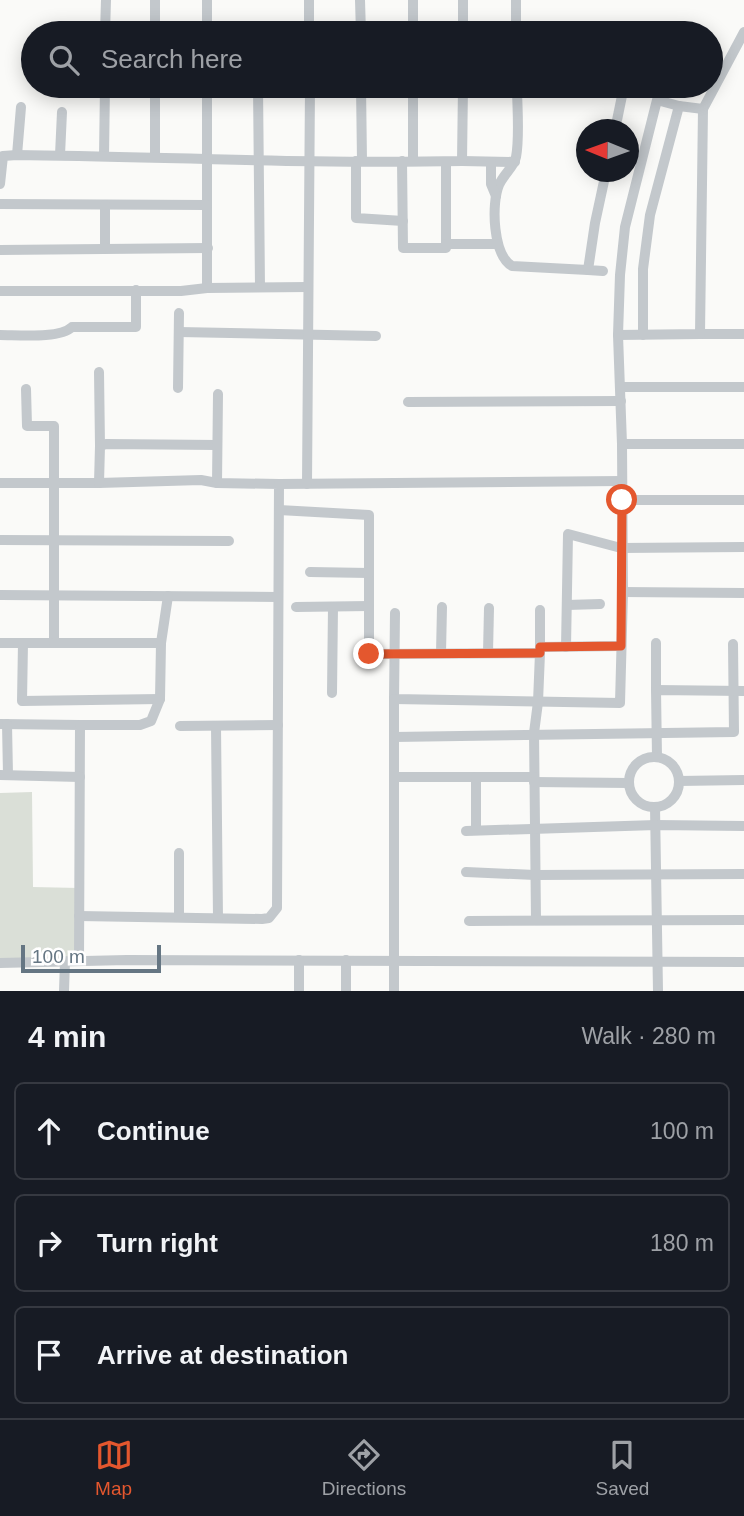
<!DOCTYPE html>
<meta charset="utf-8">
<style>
:root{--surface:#171b24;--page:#242831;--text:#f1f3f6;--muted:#9ea1a6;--line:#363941;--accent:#e4572e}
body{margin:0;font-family:Arial,sans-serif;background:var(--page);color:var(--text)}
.compass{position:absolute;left:576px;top:119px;width:63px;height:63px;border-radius:50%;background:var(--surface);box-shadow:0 4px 18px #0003;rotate:271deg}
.scale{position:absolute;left:21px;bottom:18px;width:140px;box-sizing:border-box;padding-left:7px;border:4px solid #657683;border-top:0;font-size:19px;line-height:24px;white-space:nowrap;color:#657683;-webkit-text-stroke:5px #fff;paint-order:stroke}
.stop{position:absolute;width:21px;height:21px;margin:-16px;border:5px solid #e4572e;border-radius:50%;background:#fff}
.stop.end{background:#e4572e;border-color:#fff;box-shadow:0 2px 7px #0008}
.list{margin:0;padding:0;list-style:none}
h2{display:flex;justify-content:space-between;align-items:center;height:91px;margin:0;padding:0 28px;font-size:30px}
h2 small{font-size:23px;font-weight:400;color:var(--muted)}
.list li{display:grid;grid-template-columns:46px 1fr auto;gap:21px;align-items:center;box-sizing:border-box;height:98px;margin:0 14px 14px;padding:0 14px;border:2px solid var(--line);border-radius:10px}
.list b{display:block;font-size:26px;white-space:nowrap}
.list em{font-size:23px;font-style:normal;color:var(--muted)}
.icon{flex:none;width:38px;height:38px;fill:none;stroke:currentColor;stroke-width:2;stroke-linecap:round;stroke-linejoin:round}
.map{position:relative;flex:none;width:744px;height:991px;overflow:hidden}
.search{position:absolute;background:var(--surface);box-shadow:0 4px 18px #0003;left:21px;right:21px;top:21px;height:77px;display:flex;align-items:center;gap:18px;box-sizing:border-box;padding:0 24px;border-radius:38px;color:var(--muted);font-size:26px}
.sheet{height:427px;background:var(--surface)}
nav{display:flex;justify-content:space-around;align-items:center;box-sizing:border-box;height:98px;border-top:2px solid var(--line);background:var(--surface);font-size:19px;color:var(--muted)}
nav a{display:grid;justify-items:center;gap:4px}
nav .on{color:var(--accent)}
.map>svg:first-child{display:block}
</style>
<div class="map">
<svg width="744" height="991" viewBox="0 0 744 991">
<rect width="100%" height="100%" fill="#fafaf8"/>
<path fill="#dadfd7" d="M32,792L33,887L79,888V961L0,963V793Z"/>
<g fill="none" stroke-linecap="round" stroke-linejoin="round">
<g stroke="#c3c8cc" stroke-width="10">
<path d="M155,0V33"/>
<path d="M207,0V32"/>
<path d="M309,0V33"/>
<path d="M360,0L361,33"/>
<path d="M516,0V32"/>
<path d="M207,28L309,29"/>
<path d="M516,28H618"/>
<path d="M105,33L106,0"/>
<path d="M413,33V0"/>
<path d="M463,33V0"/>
<path d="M155,86V156"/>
<path d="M207,86V288"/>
<path d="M258,86L260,287"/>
<path d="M361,86L362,161"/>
<path d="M517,86C517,107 520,136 516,157C514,167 503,175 499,185C491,204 493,255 512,266L588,270"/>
<path d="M615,130L624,86"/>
<path d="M17,155L21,107"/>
<path d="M60,155L62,112"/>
<path d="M104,156L105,86"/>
<path d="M356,161V218L403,221"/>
<path d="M402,161L403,248H446V162"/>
<path d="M413,161V86"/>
<path d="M462,161L515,162"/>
<path d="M491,162V184L496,196"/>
<path d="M0,184L3,156L17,155C165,157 313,164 462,161L463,86"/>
<path d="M0,204L207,205"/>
<path d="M446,244H496"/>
<path d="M105,248V205"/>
<path d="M0,250L208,248"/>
<path d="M603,271L588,270L595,223L606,172"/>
<path d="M0,291H181L207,288L308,287"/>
<path d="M179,332L376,336"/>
<path d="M700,334H744"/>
<path d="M0,335C18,335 60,339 72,327H136V290"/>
<path d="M618,335L700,334L703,109L744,32"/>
<path d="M643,335V269L650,215L679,106"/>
<path d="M99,372L100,446"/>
<path d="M620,387H744"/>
<path d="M178,388L179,313"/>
<path d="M408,402L621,401"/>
<path d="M622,444H744"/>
<path d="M0,483H99L201,480L217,483L279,484L277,908L269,918L262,919L79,916"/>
<path d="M99,483L100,446L106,444L217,445"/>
<path d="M217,483L218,394"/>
<path d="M279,484L622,481"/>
<path d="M307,484L310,86"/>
<path d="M622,500H744"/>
<path d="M279,510L369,515V654L540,653L538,702L534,733L536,920"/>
<path d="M0,540L229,541"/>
<path d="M310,572L369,573"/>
<path d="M623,592L744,593"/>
<path d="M0,595L278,597"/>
<path d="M567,605L600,604"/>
<path d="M296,607L369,606"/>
<path d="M395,613L394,699L620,703L623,592L622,444L618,335L620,275L625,227L657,100L679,106L703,109"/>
<path d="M0,643H54V426H27L26,389"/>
<path d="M23,643L22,701L160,699"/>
<path d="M54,643H161L168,596"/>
<path d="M656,643V690"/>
<path d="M540,647L621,646"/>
<path d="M566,647L568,534L621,548L744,547"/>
<path d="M441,653L442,607"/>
<path d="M488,653L489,608"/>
<path d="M540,653V610"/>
<path d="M332,693L333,607"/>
<path d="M0,724L80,725L79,961"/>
<path d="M7,724L8,775"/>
<path d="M80,725H140L151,721L160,699L161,643"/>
<path d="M180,726L278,725"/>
<path d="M216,726L218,918"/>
<path d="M394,737L734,732L733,644"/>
<path d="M657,757L656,690L744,691"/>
<circle cx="654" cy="782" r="25"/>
<path d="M0,775L80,777"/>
<path d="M395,777H476V830"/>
<path d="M476,777H534"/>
<path d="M679,781L744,780"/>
<path d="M534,782L629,783"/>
<path d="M655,807L658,991"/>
<path d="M466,831L656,825L744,826"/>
<path d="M179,853V917"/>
<path d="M466,872L535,875L744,874"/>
<path d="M469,921L744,920"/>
<path d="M0,963L127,960L744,962"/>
<path d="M64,991L65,961"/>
<path d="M299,991V960"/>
<path d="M346,991V960"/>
<path d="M394,991V699"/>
</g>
</g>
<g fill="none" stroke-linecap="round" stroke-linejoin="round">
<path stroke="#e4572e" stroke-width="9" d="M369,654L540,653V647L621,646L622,500"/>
</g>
</svg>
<svg class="compass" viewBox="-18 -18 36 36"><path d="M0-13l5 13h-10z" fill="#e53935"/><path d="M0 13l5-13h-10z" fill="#9ea1a6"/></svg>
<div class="scale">100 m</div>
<div class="stop" style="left:622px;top:500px"></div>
<div class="stop end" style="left:369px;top:654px"></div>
<div class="search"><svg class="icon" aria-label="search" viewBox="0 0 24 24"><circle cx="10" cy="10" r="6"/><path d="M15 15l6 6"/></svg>Search here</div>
</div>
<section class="sheet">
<h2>4 min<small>Walk · 280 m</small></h2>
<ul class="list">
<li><svg class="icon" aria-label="ahead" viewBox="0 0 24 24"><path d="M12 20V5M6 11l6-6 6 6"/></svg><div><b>Continue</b></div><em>100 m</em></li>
<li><svg class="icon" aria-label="right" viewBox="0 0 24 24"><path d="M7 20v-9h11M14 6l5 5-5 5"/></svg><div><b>Turn right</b></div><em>180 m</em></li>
<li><svg class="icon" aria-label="arrive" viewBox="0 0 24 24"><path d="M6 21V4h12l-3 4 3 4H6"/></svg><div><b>Arrive at destination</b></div></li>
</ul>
</section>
<nav>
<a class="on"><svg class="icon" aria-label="map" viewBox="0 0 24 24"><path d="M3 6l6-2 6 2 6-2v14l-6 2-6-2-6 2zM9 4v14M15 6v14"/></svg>Map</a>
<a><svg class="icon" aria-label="directions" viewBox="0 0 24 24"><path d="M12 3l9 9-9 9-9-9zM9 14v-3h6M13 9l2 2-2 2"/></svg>Directions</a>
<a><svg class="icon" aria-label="saved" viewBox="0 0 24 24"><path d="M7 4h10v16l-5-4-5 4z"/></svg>Saved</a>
</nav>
